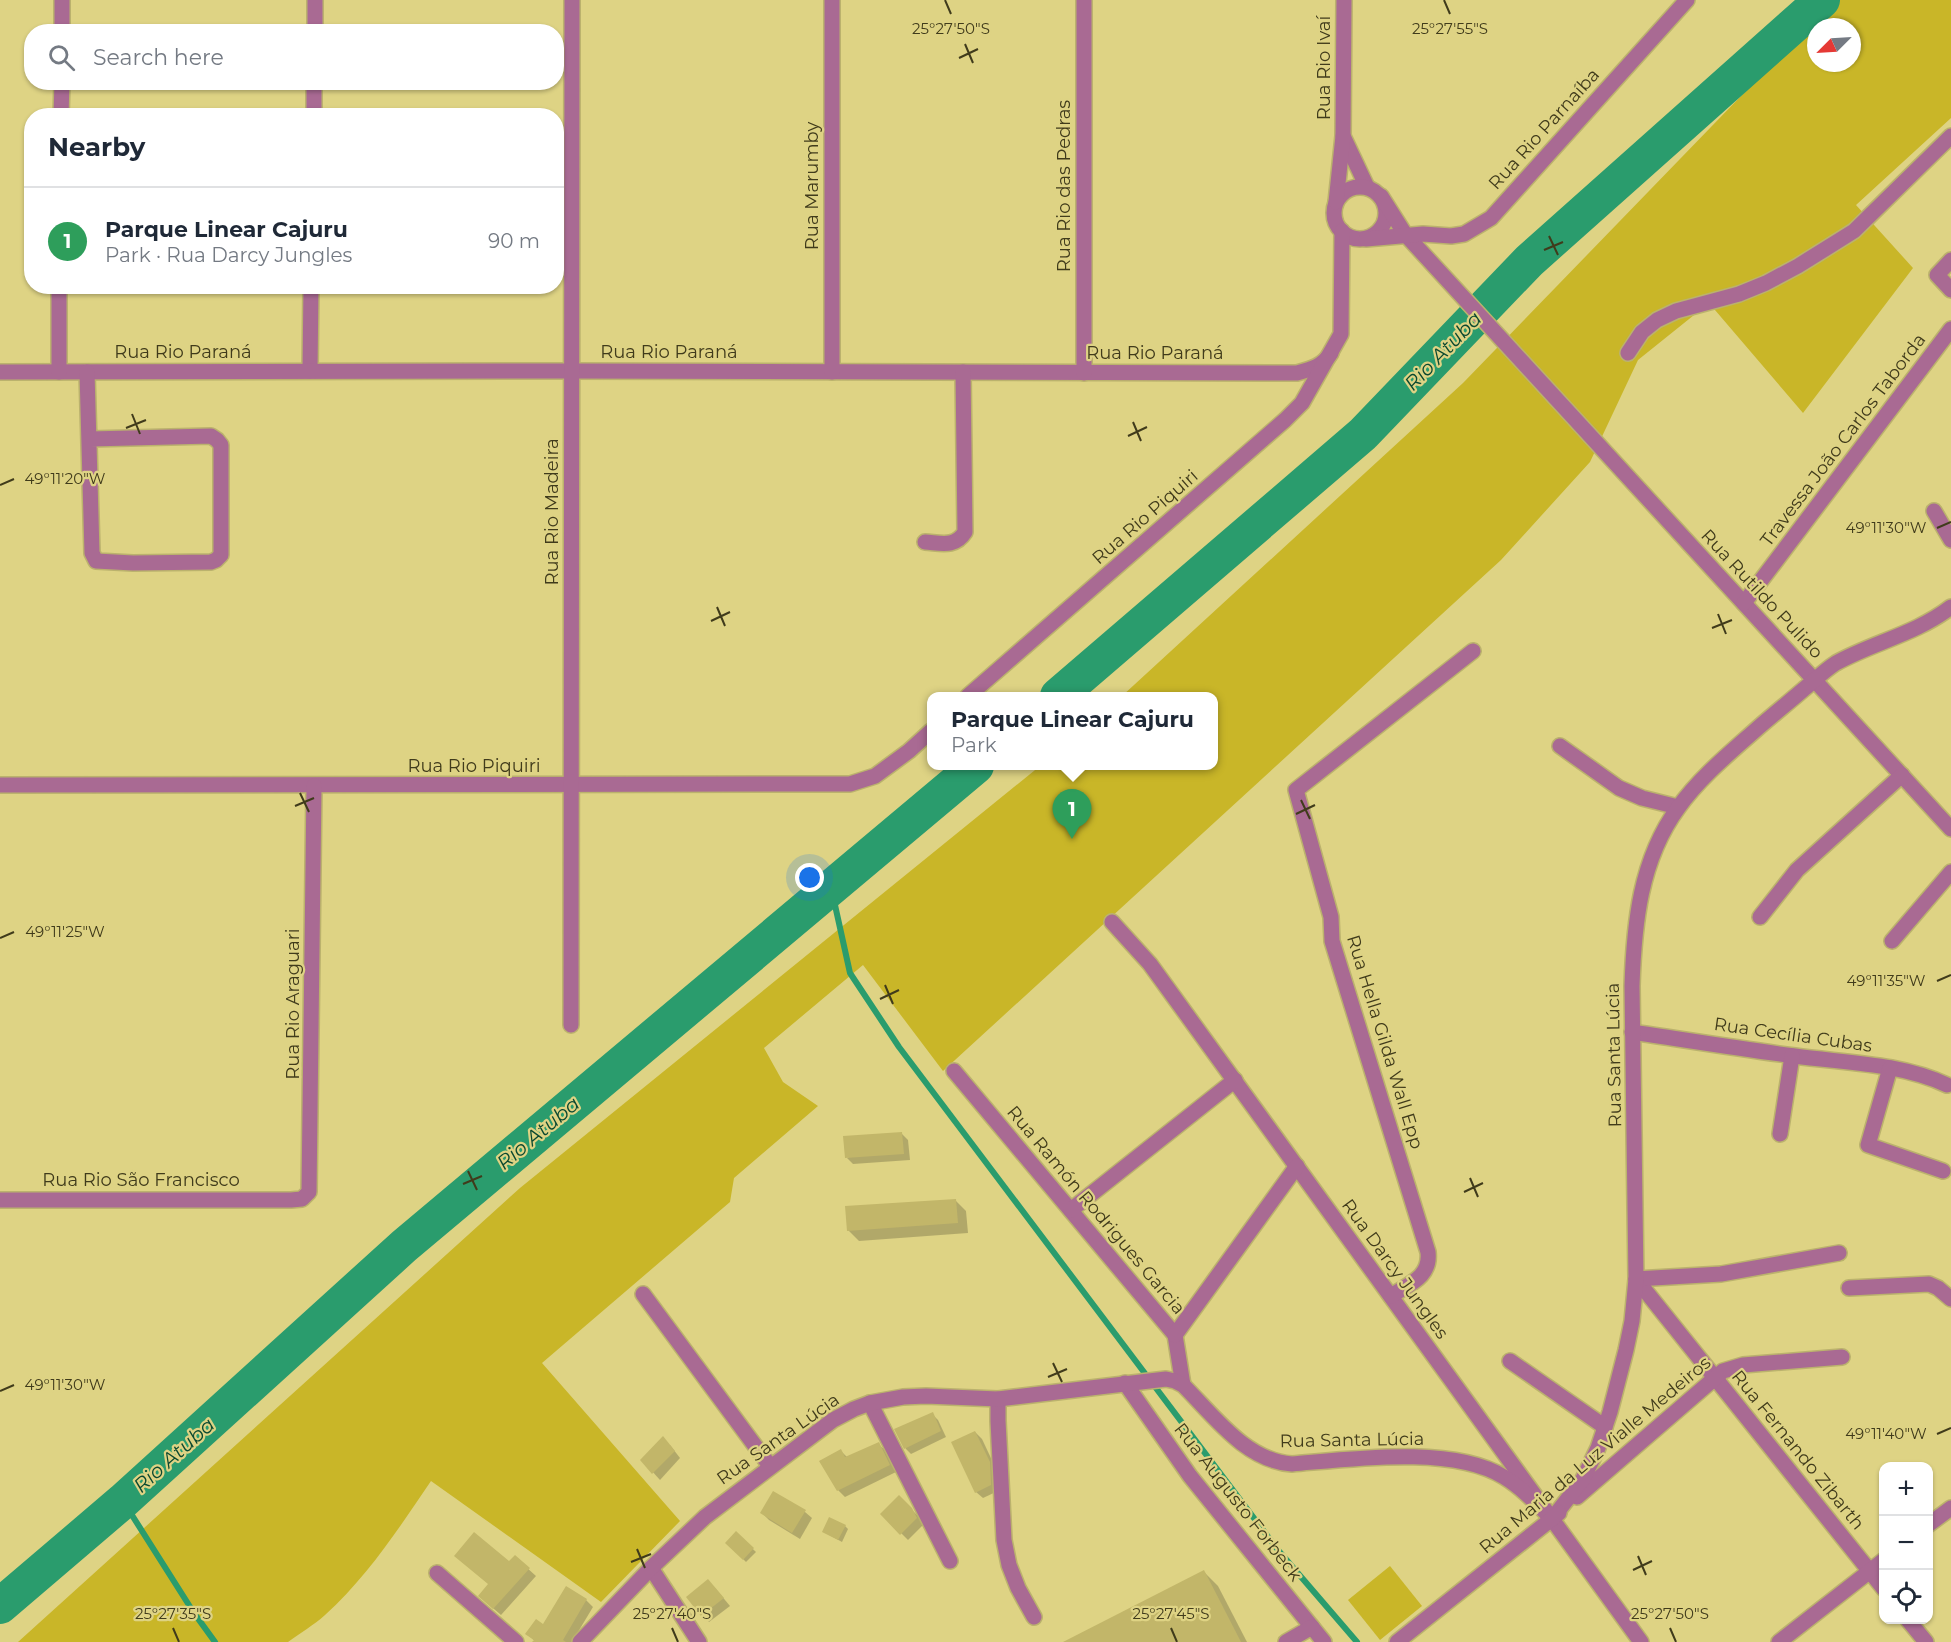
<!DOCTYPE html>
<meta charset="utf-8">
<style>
:root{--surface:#fff;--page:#f2f2f3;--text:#1f2937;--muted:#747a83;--line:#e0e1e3;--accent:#2563eb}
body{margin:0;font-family:Montserrat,sans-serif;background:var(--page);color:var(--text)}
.controls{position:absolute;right:18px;bottom:18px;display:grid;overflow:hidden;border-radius:12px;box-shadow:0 2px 4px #0004}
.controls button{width:54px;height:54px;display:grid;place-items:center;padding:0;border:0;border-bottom:2px solid var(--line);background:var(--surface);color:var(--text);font:30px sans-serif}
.compass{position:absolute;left:1807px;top:18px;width:54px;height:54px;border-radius:50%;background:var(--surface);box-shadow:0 2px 4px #0004;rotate:246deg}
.you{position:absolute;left:810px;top:878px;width:21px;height:21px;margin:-15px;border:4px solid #fff;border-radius:50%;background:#1a73e8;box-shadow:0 0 0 9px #1a73e833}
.badge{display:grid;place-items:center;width:39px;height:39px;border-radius:50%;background:var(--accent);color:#fff;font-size:20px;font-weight:700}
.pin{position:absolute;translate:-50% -50px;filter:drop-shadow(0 2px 3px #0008)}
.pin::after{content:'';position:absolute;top:32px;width:21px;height:18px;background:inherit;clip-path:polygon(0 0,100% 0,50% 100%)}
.popup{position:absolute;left:927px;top:692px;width:291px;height:78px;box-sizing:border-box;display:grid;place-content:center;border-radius:12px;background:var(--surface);filter:drop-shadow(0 2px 4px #0005);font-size:20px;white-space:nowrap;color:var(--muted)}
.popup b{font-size:22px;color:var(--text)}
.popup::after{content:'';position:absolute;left:50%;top:100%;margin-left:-12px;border:12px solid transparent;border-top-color:var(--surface)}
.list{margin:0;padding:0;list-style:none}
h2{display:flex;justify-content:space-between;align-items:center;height:78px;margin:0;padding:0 24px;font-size:26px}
h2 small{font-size:20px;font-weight:400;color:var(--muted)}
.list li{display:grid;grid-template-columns:39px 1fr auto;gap:18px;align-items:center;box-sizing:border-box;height:108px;padding:0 24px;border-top:2px solid var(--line)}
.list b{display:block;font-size:22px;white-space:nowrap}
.list p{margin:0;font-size:20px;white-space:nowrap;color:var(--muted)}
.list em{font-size:20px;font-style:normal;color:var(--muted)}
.icon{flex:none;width:33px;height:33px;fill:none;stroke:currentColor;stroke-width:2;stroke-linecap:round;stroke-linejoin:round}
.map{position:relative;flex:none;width:1951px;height:1642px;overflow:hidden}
.search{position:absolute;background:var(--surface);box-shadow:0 2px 4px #0004;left:24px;top:24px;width:540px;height:66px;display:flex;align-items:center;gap:15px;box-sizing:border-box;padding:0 21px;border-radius:24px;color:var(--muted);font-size:22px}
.panel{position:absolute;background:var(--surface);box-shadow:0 2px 4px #0004;left:24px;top:108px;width:540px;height:186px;border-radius:24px}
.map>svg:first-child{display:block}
</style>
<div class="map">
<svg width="1951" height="1642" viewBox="0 0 1951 1642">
<rect width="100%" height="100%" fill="#ded384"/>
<g fill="#c9b628" fill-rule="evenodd">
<path d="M1834,0H1951V118L1856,205L1913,268L1803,413L1709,303L1638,360L1590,462L1501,560L943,1071L863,965L764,1048L783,1082L818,1106L734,1178L730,1202L542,1363L680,1521L601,1602L431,1481C399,1528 368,1576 325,1615C314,1625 300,1633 288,1642H18L520,1188L1040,766H1213V696H1122L1463,383ZM1816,27H1852V63H1816Z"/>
<path d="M1390,1566L1422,1606L1380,1640L1348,1600Z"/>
</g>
<g fill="#0003">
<path d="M901,1133L908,1140L910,1160L853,1164L847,1158Z"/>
<path d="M956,1201L966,1211L968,1233L859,1241L848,1230Z"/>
<path d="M932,1414L938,1420L946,1437L911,1454L906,1449L896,1430Z"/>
<path d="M975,1432L982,1439L997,1471L998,1491L983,1498L976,1492Z"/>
<path d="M878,1444L885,1450L896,1472L845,1497L838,1490L840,1450L847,1457Z"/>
<path d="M670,1445L680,1458L660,1480L642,1460Z"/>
<path d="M899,1497L919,1517L923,1525L908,1540L882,1514Z"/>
<path d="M805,1512L812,1518L800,1539L769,1520L762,1513Z"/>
<path d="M845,1526L848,1529L842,1542L824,1532Z"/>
<path d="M736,1533L756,1552L746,1562L727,1543Z"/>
<path d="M456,1556L509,1563L515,1557L536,1576L501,1615L487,1603L490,1585Z"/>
<path d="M1204,1572L1218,1586L1247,1642H1072Z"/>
<path d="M715,1588L730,1606L709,1622L688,1597Z"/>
<path d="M586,1600L593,1607L572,1642H536L527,1634L543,1626Z"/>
</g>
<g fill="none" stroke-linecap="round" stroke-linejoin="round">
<g stroke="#2a9c6d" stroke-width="6">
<path d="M831,887L850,973L899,1047L1278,1550L1357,1642"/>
<path d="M123,1501L194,1613L215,1642"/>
</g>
<g stroke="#2a9c6d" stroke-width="36">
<path d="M1058,696L1363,434L1529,261L1822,0"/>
<path d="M0,1606L123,1501L404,1246L976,766"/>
</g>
</g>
<g fill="#c2b669">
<path d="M902,1132L904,1154L845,1158L843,1136Z"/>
<path d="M956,1199L958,1223L847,1231L845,1206Z"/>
<path d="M933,1412L941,1431L904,1449L894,1429Z"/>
<path d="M975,1431L990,1462L991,1485L975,1493L951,1442Z"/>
<path d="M663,1436L675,1451L652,1474L640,1460Z"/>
<path d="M879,1442L890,1465L837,1491L819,1461L841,1449L845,1457Z"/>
<path d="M773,1491L806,1510L792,1533L760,1513Z"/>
<path d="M899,1495L912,1508L917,1518L900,1535L880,1514Z"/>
<path d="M829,1517L846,1525L838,1540L822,1532Z"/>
<path d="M736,1531L754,1548L743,1560L725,1543Z"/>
<path d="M474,1532L509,1561L515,1555L530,1568L493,1609L478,1596L488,1584L454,1556Z"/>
<path d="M1204,1570L1241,1642H1063Z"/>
<path d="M708,1579L724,1598L701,1616L686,1597Z"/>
<path d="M566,1586L587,1599L563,1640L566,1642H532L534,1640L525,1634L536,1619L543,1624Z"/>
</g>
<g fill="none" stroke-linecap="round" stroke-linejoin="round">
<g stroke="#bbb26d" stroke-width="18">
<g id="minor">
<path d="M62,32V0"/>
<path d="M315,32V0"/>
<path d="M61,116L62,82"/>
<path d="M314,116V82"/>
<path d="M1343,136L1367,187"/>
<circle cx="1360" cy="213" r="26"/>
<path d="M1381,196L1405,234L1951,829"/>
<path d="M1336,202L1343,136L1344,0"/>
<path d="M1366,239L1423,234L1451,236L1464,234L1491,218L1687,0"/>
<path d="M1951,260L1937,275L1951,290"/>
<path d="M1628,353L1642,332L1657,320L1676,311L1739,294L1766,283L1798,266L1854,231L1951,136"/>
<path d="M310,371L311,286"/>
<path d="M0,372L572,371L1297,373C1312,369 1323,366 1331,353"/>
<path d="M59,372V286"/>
<path d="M87,372L92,553L96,561L133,563L211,562L216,560L221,555V445L217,440L211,436L90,439"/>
<path d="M832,372V0"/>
<path d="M1084,373V0"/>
<path d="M1934,511L1951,540"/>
<path d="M925,542C941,543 955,548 965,532L963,372"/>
<path d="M1744,603L1951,329"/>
<path d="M968,696L1285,420L1302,403L1341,334L1342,231"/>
<path d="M1560,746L1619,788L1642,798L1678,807"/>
<path d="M0,785L850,784L875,776L909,751L931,731"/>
<path d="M1760,917L1797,870L1902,775"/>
<path d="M1112,922L1150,964L1641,1642"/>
<path d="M1892,941L1951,872"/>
<path d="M571,1025L572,0"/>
<path d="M1632,1032C1686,1040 1741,1049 1795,1056C1845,1063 1900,1063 1947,1085"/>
<path d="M1890,1068L1868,1145L1943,1171"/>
<path d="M954,1071L1175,1335L1183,1385"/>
<path d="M1780,1134L1792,1056"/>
<path d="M0,1200H291L302,1199L309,1192L314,786"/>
<path d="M1071,1210L1235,1080"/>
<path d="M1636,1279L1884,1589"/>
<path d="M1636,1279L1721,1274L1839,1253"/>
<path d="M1849,1288L1929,1284L1938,1288L1951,1299"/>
<path d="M643,1294L770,1466"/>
<path d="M1391,1296C1409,1284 1431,1277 1428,1252L1332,941L1331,917L1296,790L1473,651"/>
<path d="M1175,1335L1297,1166"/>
<path d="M1510,1361L1605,1427"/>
<path d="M1125,1383L1190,1476L1324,1642"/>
<path d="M998,1399V1421L1004,1540L1009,1565L1018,1588L1034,1617"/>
<path d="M870,1403L950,1561"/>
<path d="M1577,1497L1723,1371L1743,1365L1842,1357"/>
<path d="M1928,1525L1951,1508"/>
<path d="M651,1568L699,1642"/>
<path d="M437,1573L516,1642"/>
<path d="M1908,1620L1926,1642"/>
<path d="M580,1642L651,1568L705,1517L833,1420L854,1409L870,1403L903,1397L926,1396L998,1399L1166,1379L1175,1381L1183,1385C1214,1416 1246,1461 1292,1464C1351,1459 1453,1445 1504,1477C1522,1488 1537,1504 1552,1519L1583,1479L1598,1448L1610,1412L1626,1350L1632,1321L1636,1279L1632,986C1634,924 1640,860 1678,808C1700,777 1731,752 1759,727C1774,714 1789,702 1804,689C1815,680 1825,670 1836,663C1874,642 1916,634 1951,607"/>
<path d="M1286,1642L1312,1627"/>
<path d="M1397,1642L1559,1513"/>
<path d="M1779,1642L1884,1560"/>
</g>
</g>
<use href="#minor" stroke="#a96a93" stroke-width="15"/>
</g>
<path fill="none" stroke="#403b1b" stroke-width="2" d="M945,0L951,14M1444,0L1450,14M965,44L973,63M959,58L978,49M1549,236L1558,255M1544,250L1563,242M132,414L140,434M1133,422L1141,441M126,428L146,420M1128,436L1147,427M0,485L14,479M1937,528L1951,522M717,607L725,626M1718,614L1726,634M711,621L730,612M1712,628L1732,620M300,793L309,812M1301,800L1310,819M295,806L314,798M1296,814L1315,805M0,938L14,932M1937,981L1951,975M885,985L893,1004M880,999L899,990M468,1171L477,1190M1470,1178L1478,1197M463,1184L482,1176M1464,1192L1483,1183M1053,1363L1062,1382M1048,1377L1067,1369M0,1391L14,1385M1937,1434L1951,1428M637,1549L645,1568M1638,1556L1646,1575M631,1562L651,1554M1633,1570L1652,1561M173,1628L179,1642M672,1628L678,1642M1171,1628L1177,1642M1670,1628L1676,1642"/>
<g text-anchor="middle" stroke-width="4.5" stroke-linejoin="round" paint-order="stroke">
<g font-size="18" fill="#403b1b" stroke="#ded384">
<text transform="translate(1324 68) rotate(-90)" y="6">Rua Rio Ivaí</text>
<text transform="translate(1544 129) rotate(-48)" y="6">Rua Rio Parnaíba</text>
<text transform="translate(812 186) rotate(-90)" y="6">Rua Marumby</text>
<text transform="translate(1064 186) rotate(-90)" y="6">Rua Rio das Pedras</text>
<text x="183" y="358">Rua Rio Paraná</text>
<text x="669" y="358">Rua Rio Paraná</text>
<text x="1155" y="359">Rua Rio Paraná</text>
<text transform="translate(1843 440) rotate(-53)" y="6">Travessa João Carlos Taborda</text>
<text transform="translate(552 512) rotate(-90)" y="6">Rua Rio Madeira</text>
<text transform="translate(1145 517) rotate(-41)" y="6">Rua Rio Piquiri</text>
<text transform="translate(1762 594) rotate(47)" y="6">Rua Rutildo Pulido</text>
<text x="474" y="772">Rua Rio Piquiri</text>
<text transform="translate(293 1004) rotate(-90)" y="6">Rua Rio Araguari</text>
<text transform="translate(1793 1035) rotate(8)" y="6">Rua Cecília Cubas</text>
<text transform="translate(1385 1042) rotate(73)" y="6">Rua Hella Gilda Wall Epp</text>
<text transform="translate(1614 1055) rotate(-91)" y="6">Rua Santa Lúcia</text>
<text x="141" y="1186">Rua Rio São Francisco</text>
<text transform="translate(1096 1210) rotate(50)" y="6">Rua Ramón Rodrigues Garcia</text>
<text transform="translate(1395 1269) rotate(54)" y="6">Rua Darcy Jungles</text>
<text transform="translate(778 1439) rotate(-35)" y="6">Rua Santa Lúcia</text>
<text transform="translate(1352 1440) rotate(-1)" y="6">Rua Santa Lúcia</text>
<text transform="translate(1798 1450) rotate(51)" y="6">Rua Fernando Zibarth</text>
<text transform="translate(1595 1455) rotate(-40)" y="6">Rua Maria da Luz Vialle Medeiros</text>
<text transform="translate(1238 1502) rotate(52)" y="6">Rua Augusto Forbeck</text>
</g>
<g font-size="20" font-style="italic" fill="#0b4930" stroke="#ded384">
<text transform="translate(1443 351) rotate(-46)" y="7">Rio Atuba</text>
<text transform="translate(538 1133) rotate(-40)" y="7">Rio Atuba</text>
<text transform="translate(174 1455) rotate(-42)" y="7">Rio Atuba</text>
</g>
</g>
<g font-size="15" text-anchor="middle" fill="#403b1b" stroke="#ded384" stroke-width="4.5" stroke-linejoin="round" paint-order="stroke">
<text x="951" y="34">25°27'50"S</text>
<text x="1450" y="34">25°27'55"S</text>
<text x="65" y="484">49°11'20"W</text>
<text x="1886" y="533">49°11'30"W</text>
<text x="65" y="937">49°11'25"W</text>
<text x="1886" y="986">49°11'35"W</text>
<text x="65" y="1390">49°11'30"W</text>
<text x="1886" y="1439">49°11'40"W</text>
<text x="173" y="1619">25°27'35"S</text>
<text x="672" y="1619">25°27'40"S</text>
<text x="1171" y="1619">25°27'45"S</text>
<text x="1670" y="1619">25°27'50"S</text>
</g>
</svg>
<div class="controls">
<button>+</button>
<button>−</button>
<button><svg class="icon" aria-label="locate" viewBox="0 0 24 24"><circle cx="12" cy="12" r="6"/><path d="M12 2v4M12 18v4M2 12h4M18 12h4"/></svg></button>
</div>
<svg class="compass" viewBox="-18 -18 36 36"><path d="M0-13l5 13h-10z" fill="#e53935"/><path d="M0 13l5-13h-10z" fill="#747a83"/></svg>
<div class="you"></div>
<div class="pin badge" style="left:1072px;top:839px;background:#2e9e5b">1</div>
<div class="popup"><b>Parque Linear Cajuru</b>Park</div>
<div class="search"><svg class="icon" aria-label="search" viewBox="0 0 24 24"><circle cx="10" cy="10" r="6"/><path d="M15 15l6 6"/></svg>Search here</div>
<section class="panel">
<h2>Nearby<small></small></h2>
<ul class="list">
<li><span class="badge" style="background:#2e9e5b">1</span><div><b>Parque Linear Cajuru</b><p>Park · Rua Darcy Jungles</p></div><em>90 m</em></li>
</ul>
</section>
</div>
